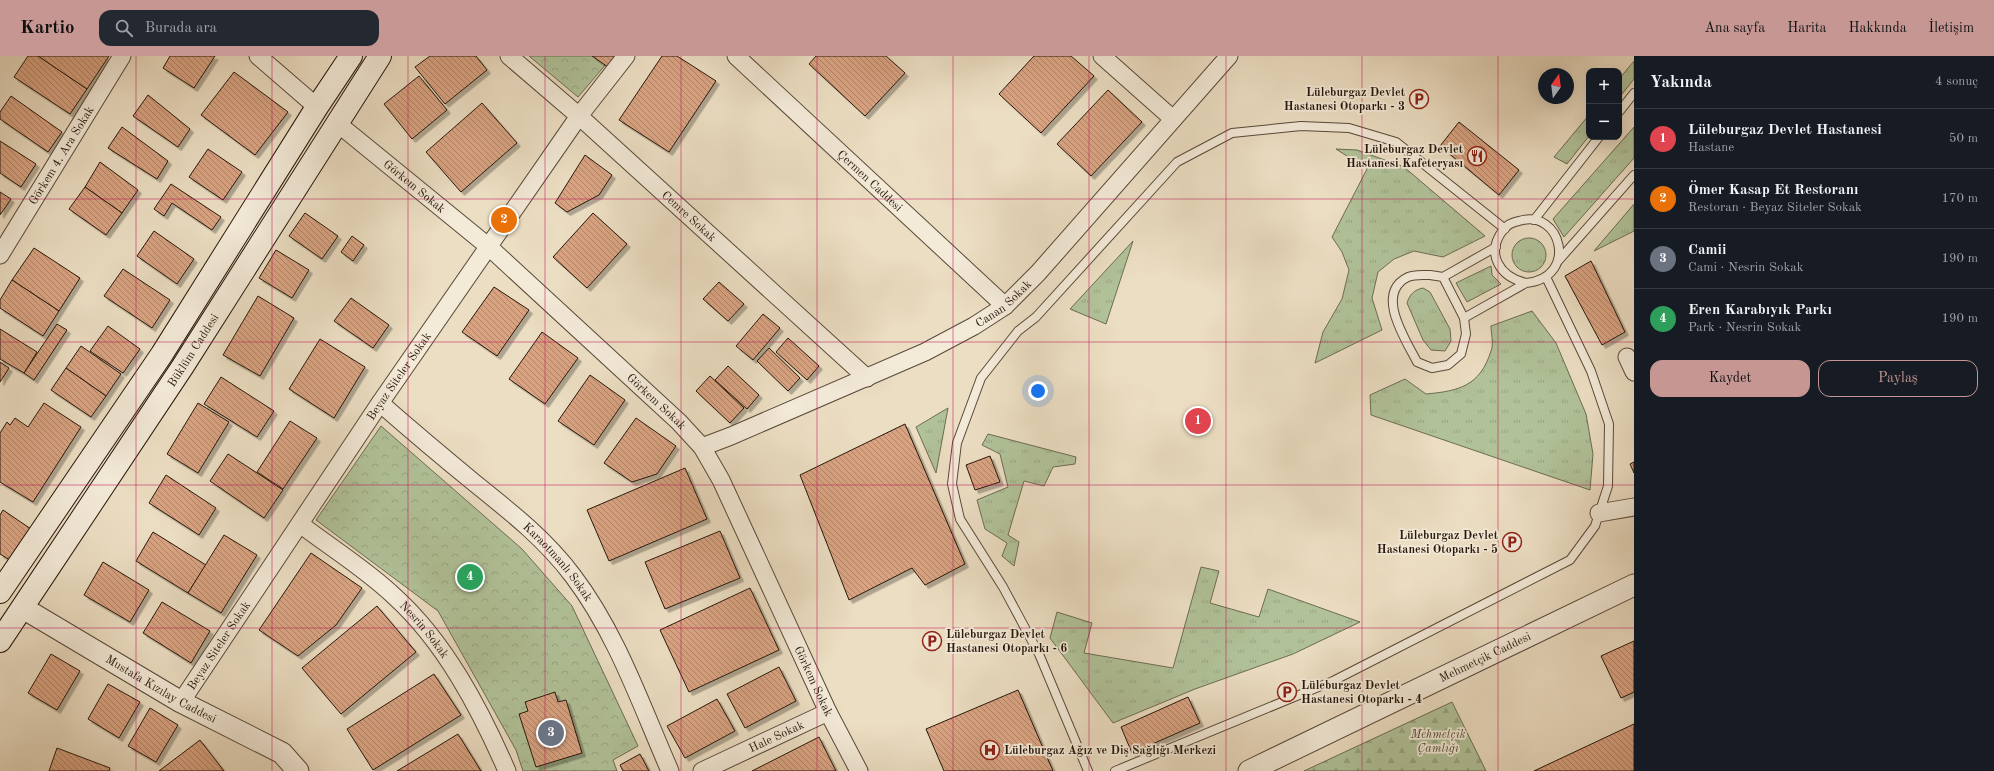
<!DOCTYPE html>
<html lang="tr">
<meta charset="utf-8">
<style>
:root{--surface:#171b24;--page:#242831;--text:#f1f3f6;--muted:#9ea1a6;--line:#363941;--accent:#c59692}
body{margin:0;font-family:"Old Standard TT",serif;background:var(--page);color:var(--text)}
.controls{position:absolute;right:12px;top:12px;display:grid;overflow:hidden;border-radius:8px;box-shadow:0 4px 16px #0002}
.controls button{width:36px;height:36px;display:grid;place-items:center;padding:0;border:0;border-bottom:1px solid var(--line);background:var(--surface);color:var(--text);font:20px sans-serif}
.compass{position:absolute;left:1538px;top:12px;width:36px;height:36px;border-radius:50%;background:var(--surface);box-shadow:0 4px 16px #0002;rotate:14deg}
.you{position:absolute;left:1038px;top:335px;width:14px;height:14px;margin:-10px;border:3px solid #fff;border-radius:50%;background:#1a73e8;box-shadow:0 0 0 6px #1a73e833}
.badge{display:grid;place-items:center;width:26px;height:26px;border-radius:50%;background:var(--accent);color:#fff;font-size:13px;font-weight:700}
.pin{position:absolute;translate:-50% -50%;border:2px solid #fff;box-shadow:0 1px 4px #0006}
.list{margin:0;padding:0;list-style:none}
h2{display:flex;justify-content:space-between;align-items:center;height:52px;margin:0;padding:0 16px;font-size:17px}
h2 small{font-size:13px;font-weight:400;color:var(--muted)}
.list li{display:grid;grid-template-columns:26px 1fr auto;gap:12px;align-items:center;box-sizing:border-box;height:60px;padding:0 16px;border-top:1px solid var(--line)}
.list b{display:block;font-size:15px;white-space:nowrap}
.list p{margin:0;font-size:13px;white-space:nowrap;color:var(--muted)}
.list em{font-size:13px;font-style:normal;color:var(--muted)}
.actions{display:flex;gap:8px;padding:12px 16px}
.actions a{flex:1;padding:9px 0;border:1px solid var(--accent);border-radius:12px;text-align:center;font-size:14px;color:var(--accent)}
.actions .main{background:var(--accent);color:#111}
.icon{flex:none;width:22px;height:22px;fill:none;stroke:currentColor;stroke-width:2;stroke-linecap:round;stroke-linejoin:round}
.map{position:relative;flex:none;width:1634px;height:715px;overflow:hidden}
header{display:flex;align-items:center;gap:24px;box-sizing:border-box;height:56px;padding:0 20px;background:var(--accent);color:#111}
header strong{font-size:19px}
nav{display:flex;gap:22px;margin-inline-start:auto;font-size:14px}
.search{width:280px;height:36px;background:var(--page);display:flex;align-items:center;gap:10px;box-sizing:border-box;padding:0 14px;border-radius:12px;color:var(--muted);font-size:15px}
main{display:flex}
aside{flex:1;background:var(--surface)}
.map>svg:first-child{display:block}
</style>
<header>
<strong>Kartio</strong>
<div class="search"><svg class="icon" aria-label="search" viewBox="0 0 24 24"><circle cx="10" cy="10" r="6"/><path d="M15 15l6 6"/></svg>Burada ara</div>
<nav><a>Ana sayfa</a><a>Harita</a><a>Hakkında</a><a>İletişim</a></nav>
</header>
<main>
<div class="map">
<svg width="1634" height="715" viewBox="0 0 1634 715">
<defs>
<pattern id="grass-tufts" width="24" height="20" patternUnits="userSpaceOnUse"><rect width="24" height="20" fill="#b1c299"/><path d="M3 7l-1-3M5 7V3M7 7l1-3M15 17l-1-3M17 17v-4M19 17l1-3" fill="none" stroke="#98a682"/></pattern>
<pattern id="forest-firs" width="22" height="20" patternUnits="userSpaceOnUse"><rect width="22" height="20" fill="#b1c299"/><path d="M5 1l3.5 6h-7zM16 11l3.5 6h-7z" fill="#98a682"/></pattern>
<pattern id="park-crowns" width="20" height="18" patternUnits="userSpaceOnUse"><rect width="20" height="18" fill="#b1c299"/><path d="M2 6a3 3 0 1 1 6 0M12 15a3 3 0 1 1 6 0" fill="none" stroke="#98a682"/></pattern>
<pattern id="building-back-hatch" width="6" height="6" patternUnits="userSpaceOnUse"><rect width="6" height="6" fill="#d9a382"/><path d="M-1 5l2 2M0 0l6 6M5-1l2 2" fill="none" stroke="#b08469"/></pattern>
<filter id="shadow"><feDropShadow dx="3.5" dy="3.5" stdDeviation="0" flood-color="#0004"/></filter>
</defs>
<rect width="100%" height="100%" fill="#ecdec3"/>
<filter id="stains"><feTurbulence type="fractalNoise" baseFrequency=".005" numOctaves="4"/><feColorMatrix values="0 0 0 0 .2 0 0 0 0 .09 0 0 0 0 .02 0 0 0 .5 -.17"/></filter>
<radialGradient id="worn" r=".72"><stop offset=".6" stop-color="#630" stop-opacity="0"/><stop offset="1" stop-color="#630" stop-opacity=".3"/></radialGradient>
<g fill="url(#grass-tufts)" stroke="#6c6c52">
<path d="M1634,5V23L1619,42V23Z"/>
<path d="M1589,59V80L1567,108L1554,101Z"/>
<path d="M1634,71V102L1564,181L1553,163Z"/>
<path d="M1336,93L1357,94L1404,111L1485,180L1443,201L1414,195L1394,203L1378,216L1372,242L1382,274L1315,307L1323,276L1342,243L1349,214L1342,196L1332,181L1367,113Z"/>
<path d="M1634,148V175L1594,195Z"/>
<circle cx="1529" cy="199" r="17"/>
<path d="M1133,185L1106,268L1070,253Z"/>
<path d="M1491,210L1492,219L1501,228L1467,246L1456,227Z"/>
<path d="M1423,232L1430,236L1450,273L1451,285L1445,295L1431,294L1423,284L1407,247C1410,238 1414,234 1423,232Z"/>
<path d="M1532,255L1556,287L1586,358L1593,398L1590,434L1371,359L1370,339L1405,323L1426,338C1459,335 1480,330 1491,295C1494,288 1491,277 1491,270Z"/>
<path d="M948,352L936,417L916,371Z"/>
<path d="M988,378L1076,401L1075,408L1053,411L1044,430L1024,425L1008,479L1019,486L1014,510L1002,500L1007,487L985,473L977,444L1008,431L1000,398L982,389Z"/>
<path d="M1201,511L1219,515L1210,547L1259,561L1268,533L1360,566L1293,598L1195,633L1113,667L1050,582L1057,556L1092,567L1084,597L1173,612Z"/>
</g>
<path fill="url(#forest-firs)" stroke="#6c6c52" d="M1452,646L1486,715H1304Z"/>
<g fill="url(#park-crowns)" stroke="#6c6c52">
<path d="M529,0H613L578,41Z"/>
<path d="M381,370L522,493L572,550L638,690L613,704L617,715H523L516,694L438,555L316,464Z"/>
</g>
<g fill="url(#building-back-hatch)" stroke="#27170b" filter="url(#shadow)">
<path d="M28,0H38L87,33L70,58L14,21Z"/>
<path d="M38,0H109L87,33Z"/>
<path d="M170,0H215L194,32L163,12Z"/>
<path d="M430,0H476L487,14L445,48L415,11Z"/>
<path d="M592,0H615L608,11Z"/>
<path d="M662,0H677L716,25L669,96L619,64Z"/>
<path d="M816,0H886L905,17L865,60L809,8Z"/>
<path d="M1034,0H1071L1094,20L1041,77L999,38Z"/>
<path d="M234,16L288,56L255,99L201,59Z"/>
<path d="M419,20L447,54L412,83L384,48Z"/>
<path d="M1108,34L1142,66L1091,120L1057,88Z"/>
<path d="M148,39L190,73L178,91L133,60Z"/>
<path d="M11,40L62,76L48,96L0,63V56Z"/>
<path d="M482,47L517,87L461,136L426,96Z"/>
<path d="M1459,66L1519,114L1499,139L1440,90Z"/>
<path d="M122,71L168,105L157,123L108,92Z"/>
<path d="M0,85L36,108L21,131L0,117Z"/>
<path d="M208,93L242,116L223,144L189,121Z"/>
<path d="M585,99L612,119L599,139L567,156L555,147Z"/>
<path d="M100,106L138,134L122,157L85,131Z"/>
<path d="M171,128L221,161L212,174L172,147L164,160L154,153Z"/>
<path d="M85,131L122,157L106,179L69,153Z"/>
<path d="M0,136L11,143L0,159Z"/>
<path d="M305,157L338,180L322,203L289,180Z"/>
<path d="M593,157L627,188L587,232L553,201Z"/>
<path d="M154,175L194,203L177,228L137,200Z"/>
<path d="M352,180L364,189L353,205L341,196Z"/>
<path d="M34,192L80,222L59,255L12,224Z"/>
<path d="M276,194L309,214L292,242L259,222Z"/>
<path d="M1591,205L1625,276L1602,289L1565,220Z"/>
<path d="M123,213L170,244L152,272L104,240Z"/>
<path d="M12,224L59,255L43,280L0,252V244Z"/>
<path d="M719,226L744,248L728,265L703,243Z"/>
<path d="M494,231L529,254L497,300L462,276Z"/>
<path d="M258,240L294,262L260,320L223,299Z"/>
<path d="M351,242L389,269L373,292L334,265Z"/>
<path d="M763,258L780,272L753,304L736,290Z"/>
<path d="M57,268L67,274L34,324L24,317Z"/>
<path d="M108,270L140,293L123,317L90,295Z"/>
<path d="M0,273L37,296L24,317L0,303Z"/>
<path d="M542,276L578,302L545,348L509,323Z"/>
<path d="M788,282L819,310L807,324L776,296Z"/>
<path d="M320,283L365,311L334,362L289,333Z"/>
<path d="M81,290L121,318L106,340L66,312Z"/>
<path d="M769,292L800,322L788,335L757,305Z"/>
<path d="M0,306L9,312L0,326Z"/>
<path d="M728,310L759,339L747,353L715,324Z"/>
<path d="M66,312L106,340L91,361L51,334Z"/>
<path d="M590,319L625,344L594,389L558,365Z"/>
<path d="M710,320L744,352L730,367L696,335Z"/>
<path d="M221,321L274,355L257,381L204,348Z"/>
<path d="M44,347L81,371L33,446L0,426V377L7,366L10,369L15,362L28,371Z"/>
<path d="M198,347L229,366L198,417L167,398Z"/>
<path d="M636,362L676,390L657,418L632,426L604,407Z"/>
<path d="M290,365L317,382L283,433L257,416Z"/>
<path d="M905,368L965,508L925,529L912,512L849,544L800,419Z"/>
<path d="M228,398L283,434L264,462L210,425Z"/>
<path d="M990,400L1000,426L975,434L966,409Z"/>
<path d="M1634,406V417L1630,408Z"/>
<path d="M685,412L707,463L609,505L587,454Z"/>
<path d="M166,419L216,452L199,479L149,447Z"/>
<path d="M3,454L31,473L10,504L0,498V459Z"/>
<path d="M720,475L740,522L665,553L645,506Z"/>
<path d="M153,476L206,509L188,537L136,505Z"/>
<path d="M224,479L257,499L221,557L188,537Z"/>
<path d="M311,497L362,532L336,569L298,600L259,574Z"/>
<path d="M103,506L149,534L130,566L84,539Z"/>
<path d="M750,532L779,594L689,636L660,574Z"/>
<path d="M162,546L210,575L191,607L143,577Z"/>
<path d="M377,550L416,596L341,658L302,612Z"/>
<path d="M1634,585V636L1621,642L1601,600Z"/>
<path d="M51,598L80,615L57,654L28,637Z"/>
<path d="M779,611L796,645L745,672L727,638Z"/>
<path d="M434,618L461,659L373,714L347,673Z"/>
<path d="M108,628L140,646L119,682L88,663Z"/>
<path d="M1018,634L1053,715H944L926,673Z"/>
<path d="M555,636L558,646L566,644L582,697L536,711L519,658L528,655L525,646Z"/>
<path d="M1188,641L1200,667L1132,697L1121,671Z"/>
<path d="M717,643L735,675L685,702L667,670Z"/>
<path d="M150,652L178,669L156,706L128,690Z"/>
<path d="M1634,668V715H1534Z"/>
<path d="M458,678L481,715H397Z"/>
<path d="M819,681L836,715H752Z"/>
<path d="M200,684L224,715H159Z"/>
<path d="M57,692L110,712L109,715H49Z"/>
<path d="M640,698L649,715H623L620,709Z"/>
</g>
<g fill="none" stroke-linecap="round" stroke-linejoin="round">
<g stroke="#584939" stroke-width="10">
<g id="service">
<path d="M1619,56L1634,37"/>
<path d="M1534,164L1599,81"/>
<path d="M1559,204L1634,119"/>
<path d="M1430,219L1443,221L1464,262L1466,278L1461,298L1448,309L1432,312L1417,306C1406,284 1374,237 1408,221C1414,218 1424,219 1430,219Z"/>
<path d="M1443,221L1496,191"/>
<path d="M1464,262L1526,227C1579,222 1562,152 1519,165C1513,166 1507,169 1503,174C1485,198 1500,221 1526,227"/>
<path d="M1088,715L1039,598L1003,531L960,463L952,428L957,387L981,322L1018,275L1036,261L1177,106L1232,77L1301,70L1349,72L1396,86L1505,173"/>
<path d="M1115,715L1333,625L1570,504L1595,470L1608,430L1609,368L1591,315L1546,221"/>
</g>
</g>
<g stroke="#584939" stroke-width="19">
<g id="minor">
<path d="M258,0L317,51"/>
<path id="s1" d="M509,0L579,60L867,322"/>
<path id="s2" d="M736,0L1005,250"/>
<path d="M1102,0L1173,63"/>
<path id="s3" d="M337,67L489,191L679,366L702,391L721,424L828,656L859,715"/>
<path id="s4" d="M0,199L122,0"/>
<path d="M1627,301L1634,316"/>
<path id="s5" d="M380,347C412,375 444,402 477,429C512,457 546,484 573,520C617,578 641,649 670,715"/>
<path id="s6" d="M702,391L731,380L925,296L974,270L1005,250L1038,217L1229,0"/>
<path d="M1599,457L1634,451"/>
<path id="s7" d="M300,468C330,491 367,514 394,540C445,586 480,653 507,715"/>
<path id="s8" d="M181,646L380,347L579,60L626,0"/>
<path id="s9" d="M702,715L828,656"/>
</g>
</g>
<g stroke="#584939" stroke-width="23">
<g id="tertiary">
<path id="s10" d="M23,552L181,646L282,697L298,715"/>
<path id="s11" d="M1249,715L1634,529"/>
</g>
</g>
<g stroke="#27170b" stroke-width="24">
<g id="secondary">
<path d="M0,536L162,298L317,51L351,0"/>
<path id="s12" d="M0,585L183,310L380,0"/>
</g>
</g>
<use href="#service" stroke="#f3ead8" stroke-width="8"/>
<use href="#minor" stroke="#f3ead8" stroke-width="17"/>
<use href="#tertiary" stroke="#f3ead8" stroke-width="21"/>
<use href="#secondary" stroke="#f3ead8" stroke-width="22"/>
</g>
<path fill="none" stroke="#c2185b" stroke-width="1" stroke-opacity="0.55" d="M136,0V715M272,0V715M408,0V715M545,0V715M681,0V715M817,0V715M953,0V715M1089,0V715M1226,0V715M1362,0V715M1498,0V715M0,143H1634M0,286H1634M0,429H1634M0,572H1634"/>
<defs>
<g id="parking-ring" transform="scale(1)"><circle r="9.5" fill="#f3ead8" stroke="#8f2418" stroke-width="1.5"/><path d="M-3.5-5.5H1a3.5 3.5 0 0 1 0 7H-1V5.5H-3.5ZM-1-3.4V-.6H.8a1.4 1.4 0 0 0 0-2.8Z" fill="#8f2418"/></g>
<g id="restaurant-ring" transform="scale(1)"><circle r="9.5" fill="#f3ead8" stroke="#8f2418" stroke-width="1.5"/><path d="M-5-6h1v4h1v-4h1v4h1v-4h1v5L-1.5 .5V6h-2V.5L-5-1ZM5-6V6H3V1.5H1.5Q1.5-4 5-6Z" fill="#8f2418"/></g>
<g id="hospital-ring" transform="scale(1)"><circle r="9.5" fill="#f3ead8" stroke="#8f2418" stroke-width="1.5"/><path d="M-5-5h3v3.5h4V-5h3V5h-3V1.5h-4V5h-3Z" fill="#8f2418"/></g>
</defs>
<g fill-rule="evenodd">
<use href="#parking-ring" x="1419" y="43"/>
<use href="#restaurant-ring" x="1477" y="100"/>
<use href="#parking-ring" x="1512" y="486"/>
<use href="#parking-ring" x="932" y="585"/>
<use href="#parking-ring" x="1287" y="636"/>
<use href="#hospital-ring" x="990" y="694"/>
</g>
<g text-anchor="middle" stroke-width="3.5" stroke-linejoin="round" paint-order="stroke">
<g font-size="12" font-weight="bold" fill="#27170b" stroke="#f3ead8" text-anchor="end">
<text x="1405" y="40">Lüleburgaz Devlet<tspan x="1405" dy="14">Hastanesi Otoparkı - 3</tspan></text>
<text x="1463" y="97">Lüleburgaz Devlet<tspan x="1463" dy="14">Hastanesi Kafeteryası</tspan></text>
<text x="1498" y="483">Lüleburgaz Devlet<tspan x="1498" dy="14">Hastanesi Otoparkı - 5</tspan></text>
<text x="946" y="582" text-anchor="start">Lüleburgaz Devlet<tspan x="946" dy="14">Hastanesi Otoparkı - 6</tspan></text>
<text x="1301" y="633" text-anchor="start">Lüleburgaz Devlet<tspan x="1301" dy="14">Hastanesi Otoparkı - 4</tspan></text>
<text x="1004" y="698" text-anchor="start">Lüleburgaz Ağız ve Diş Sağlığı Merkezi</text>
</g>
<g font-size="12" fill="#27170b" stroke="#f3ead8">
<text dy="4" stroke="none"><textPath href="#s4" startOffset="117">Görkem 4. Ara Sokak</textPath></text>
<text dy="4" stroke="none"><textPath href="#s2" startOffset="183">Çermen Caddesi</textPath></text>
<text dy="4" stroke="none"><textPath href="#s3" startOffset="100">Görkem Sokak</textPath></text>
<text dy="4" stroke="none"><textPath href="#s1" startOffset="241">Cemre Sokak</textPath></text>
<text dy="4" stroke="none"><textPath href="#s6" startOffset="335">Canan Sokak</textPath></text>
<text dy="4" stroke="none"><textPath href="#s12" startOffset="349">Büklüm Caddesi</textPath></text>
<text dy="4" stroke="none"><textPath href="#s8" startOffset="392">Beyaz Siteler Sokak</textPath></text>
<text dy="4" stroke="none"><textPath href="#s3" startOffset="424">Görkem Sokak</textPath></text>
<text dy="4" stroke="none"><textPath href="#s5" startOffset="239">Karaotmanlı Sokak</textPath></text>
<text dy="4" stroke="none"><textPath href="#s7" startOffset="164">Nesrin Sokak</textPath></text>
<text dy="4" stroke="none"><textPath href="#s8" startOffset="68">Beyaz Siteler Sokak</textPath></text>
<text dy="4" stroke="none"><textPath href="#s11" startOffset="262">Mehmetçik Caddesi</textPath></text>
<text dy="4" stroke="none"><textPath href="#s3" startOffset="748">Görkem Sokak</textPath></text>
<text dy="4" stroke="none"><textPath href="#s10" startOffset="160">Mustafa Kızılay Caddesi</textPath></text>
<text dy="4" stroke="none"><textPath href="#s9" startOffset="82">Hale Sokak</textPath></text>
</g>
<g font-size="12" font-style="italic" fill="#504a36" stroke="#f3ead8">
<text x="1438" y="682">Mehmetçik<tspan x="1438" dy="14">Çamlığı</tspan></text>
</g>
</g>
<rect width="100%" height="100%" filter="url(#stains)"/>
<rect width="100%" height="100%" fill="url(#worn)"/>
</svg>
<div class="controls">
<button>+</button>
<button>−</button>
</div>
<svg class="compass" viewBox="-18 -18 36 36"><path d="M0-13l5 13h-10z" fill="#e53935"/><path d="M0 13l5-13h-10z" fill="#9ea1a6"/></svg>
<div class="you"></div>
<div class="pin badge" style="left:1198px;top:365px;background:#e0444e">1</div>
<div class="pin badge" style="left:504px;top:164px;background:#e8710a">2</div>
<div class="pin badge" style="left:551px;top:677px;background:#6b7280">3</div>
<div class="pin badge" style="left:470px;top:521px;background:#2e9e5b">4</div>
</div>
<aside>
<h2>Yakında<small>4 sonuç</small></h2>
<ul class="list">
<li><span class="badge" style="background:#e0444e">1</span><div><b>Lüleburgaz Devlet Hastanesi</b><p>Hastane</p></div><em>50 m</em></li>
<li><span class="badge" style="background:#e8710a">2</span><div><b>Ömer Kasap Et Restoranı</b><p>Restoran · Beyaz Siteler Sokak</p></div><em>170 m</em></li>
<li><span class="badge" style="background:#6b7280">3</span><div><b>Camii</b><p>Cami · Nesrin Sokak</p></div><em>190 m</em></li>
<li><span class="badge" style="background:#2e9e5b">4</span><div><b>Eren Karabıyık Parkı</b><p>Park · Nesrin Sokak</p></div><em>190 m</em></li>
</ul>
<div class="actions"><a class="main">Kaydet</a><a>Paylaş</a></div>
</aside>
</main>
